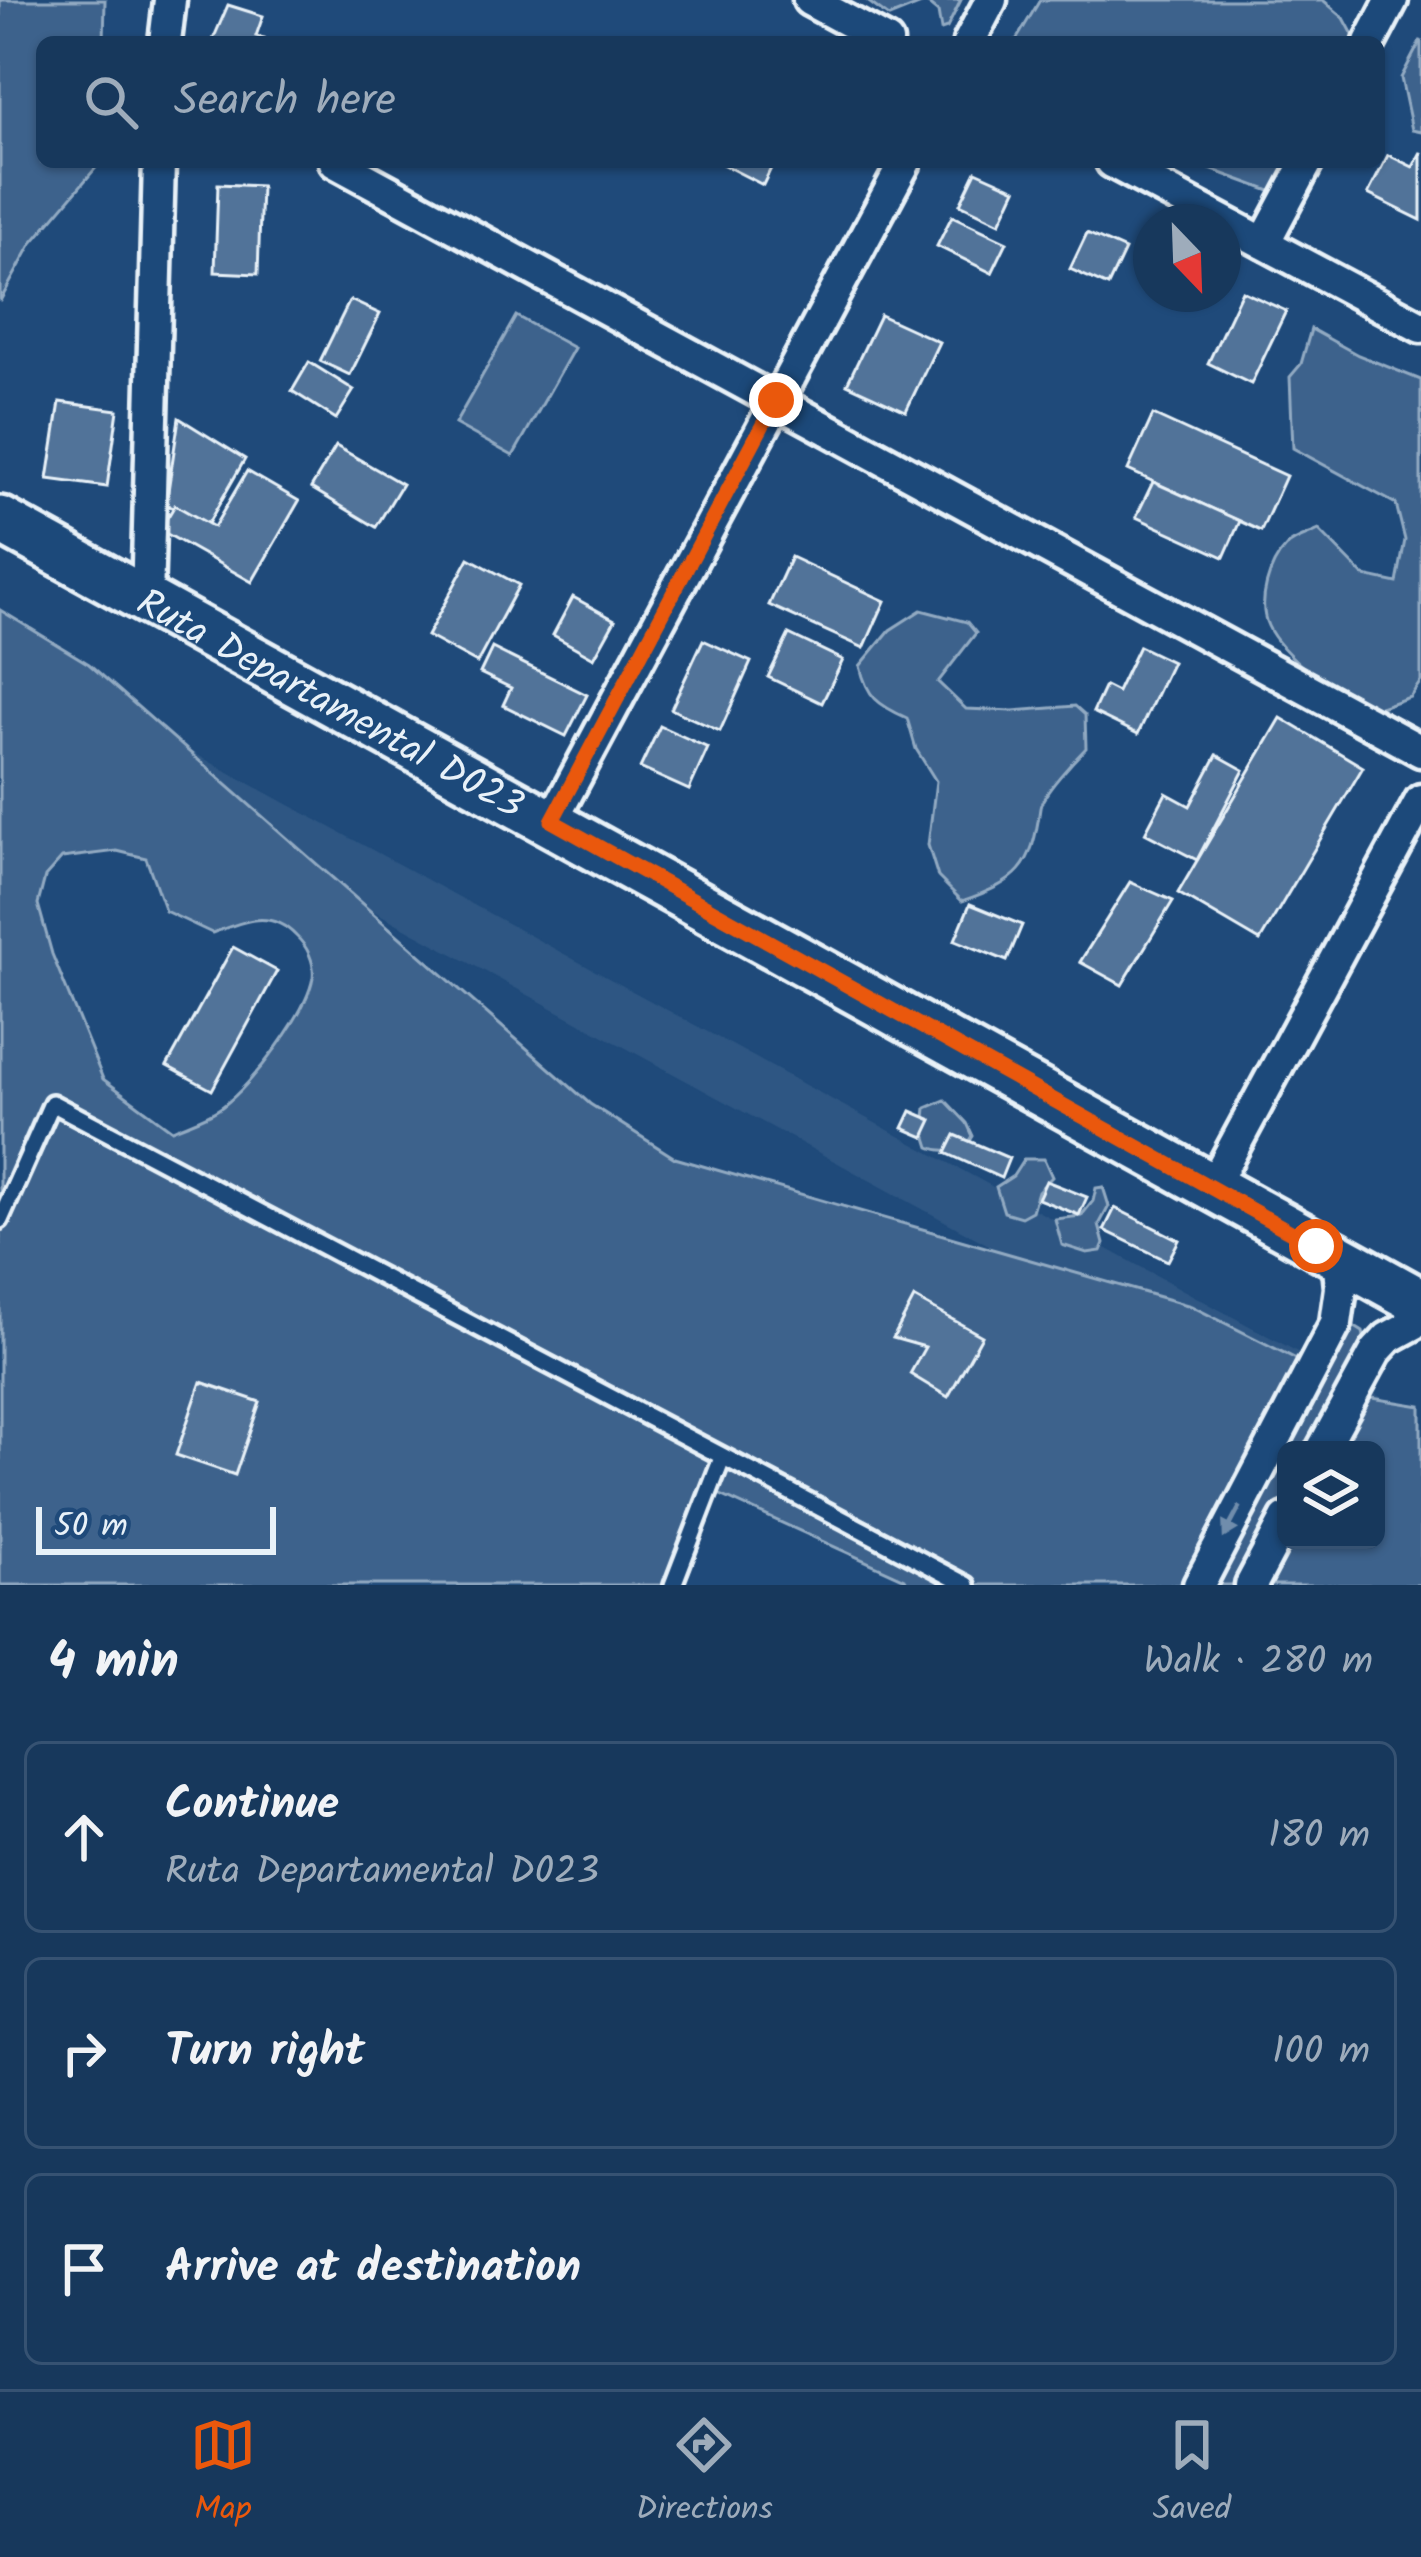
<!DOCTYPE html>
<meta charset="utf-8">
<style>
:root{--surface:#17385c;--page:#203f62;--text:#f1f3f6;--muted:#9eacbb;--line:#365272;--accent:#ea580c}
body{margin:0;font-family:Kalam,sans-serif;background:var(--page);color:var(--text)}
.controls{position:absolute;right:36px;bottom:36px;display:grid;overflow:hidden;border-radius:18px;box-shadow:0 3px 9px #0004}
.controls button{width:108px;height:108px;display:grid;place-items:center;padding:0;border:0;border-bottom:3px solid var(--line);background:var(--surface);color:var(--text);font:60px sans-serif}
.compass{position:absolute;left:1133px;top:204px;width:108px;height:108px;border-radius:50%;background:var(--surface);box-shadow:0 3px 9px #0004;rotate:157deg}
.scale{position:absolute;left:36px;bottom:30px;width:240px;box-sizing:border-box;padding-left:12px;border:6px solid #e8f1f8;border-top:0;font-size:33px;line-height:42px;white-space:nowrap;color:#e8f1f8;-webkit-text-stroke:9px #1f4a7a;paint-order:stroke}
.stop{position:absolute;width:36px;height:36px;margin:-27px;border:9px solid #ea580c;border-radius:50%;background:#fff}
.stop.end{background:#ea580c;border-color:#fff;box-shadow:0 3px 12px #0008}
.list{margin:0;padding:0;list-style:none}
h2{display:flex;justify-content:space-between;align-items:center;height:156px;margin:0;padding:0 48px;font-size:51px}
h2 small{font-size:39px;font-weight:400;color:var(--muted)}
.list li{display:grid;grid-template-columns:78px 1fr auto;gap:36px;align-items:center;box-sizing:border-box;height:192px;margin:0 24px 24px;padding:0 24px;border:3px solid var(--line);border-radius:18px}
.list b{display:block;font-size:45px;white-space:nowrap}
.list p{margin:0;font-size:39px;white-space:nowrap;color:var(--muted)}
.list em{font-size:39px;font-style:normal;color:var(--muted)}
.icon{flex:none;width:66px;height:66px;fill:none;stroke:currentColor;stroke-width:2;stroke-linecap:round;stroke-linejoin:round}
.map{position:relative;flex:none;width:1421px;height:1585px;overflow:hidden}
.search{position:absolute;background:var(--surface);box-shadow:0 3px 9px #0004;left:36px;right:36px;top:36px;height:132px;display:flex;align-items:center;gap:30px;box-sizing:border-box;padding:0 42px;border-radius:18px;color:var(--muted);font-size:45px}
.sheet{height:804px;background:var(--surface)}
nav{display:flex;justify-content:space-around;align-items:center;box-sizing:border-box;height:168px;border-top:3px solid var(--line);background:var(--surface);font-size:33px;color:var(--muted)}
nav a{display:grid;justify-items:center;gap:6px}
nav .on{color:var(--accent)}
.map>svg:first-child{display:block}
</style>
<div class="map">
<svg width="1421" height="1585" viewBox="0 0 1421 1585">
<rect width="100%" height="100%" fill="#1f4a7a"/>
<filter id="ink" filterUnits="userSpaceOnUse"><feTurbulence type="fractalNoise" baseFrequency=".00833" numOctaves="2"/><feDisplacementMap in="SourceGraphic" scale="24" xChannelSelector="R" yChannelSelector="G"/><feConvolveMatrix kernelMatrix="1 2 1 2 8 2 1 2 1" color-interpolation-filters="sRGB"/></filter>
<g filter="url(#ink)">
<path fill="#2e5683" d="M0,648L1421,1419L1376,1450H1366L0,708Z"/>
<g fill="#3c628c" stroke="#92aac2" stroke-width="3" fill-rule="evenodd">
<path d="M0,0H105L104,42H42V162L100,163L32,243L0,301Z"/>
<path d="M866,0H961L947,28L941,30L938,12L926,2L889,17Z"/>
<path d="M1040,0H1323L1344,18L1357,42H1015Z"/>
<path d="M1421,40V132L1412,130L1401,78Z"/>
<path d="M1191,162H1287L1273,192Z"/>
<path d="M516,316L574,348L513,456L455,424Z"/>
<path d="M1311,329L1358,355L1421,380V681L1410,697L1365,712C1338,696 1281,655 1268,626C1257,602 1269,565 1286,547C1293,539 1309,535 1319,530L1364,576L1397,583L1405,540L1396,504L1293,448L1290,377L1301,364Z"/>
<path d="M0,610L89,664L590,1104L675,1158L1191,1306L1324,1373L1347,1332L1355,1327L1363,1332L1365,1341L1343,1383L1372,1398L1421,1406V1585H908L905,1579L701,1486L670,1585H0ZM117,851L146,858L165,911L212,933C244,922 269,908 296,936C307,946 315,962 313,977C307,1013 252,1085 223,1106C209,1117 188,1123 172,1130L103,1079L52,954L38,904L45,877L62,858ZM1286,1450H1376V1540H1286Z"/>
<path d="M921,610L967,622L976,633L938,682L966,709L1013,711L1075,706L1085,715L1086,748C1075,759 1042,794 1040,808C1032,869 1019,881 962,901L938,877L928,845L936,781L916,749L907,718C878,705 867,697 860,666L890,630Z"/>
<path d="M945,1100L967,1123L973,1136C966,1151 943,1153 930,1147L924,1128L926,1108Z"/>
<path d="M1024,1159H1044L1052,1177L1038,1191L1032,1211L1021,1217L1004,1212L996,1187L1013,1176Z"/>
<path d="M1103,1187L1109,1206L1099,1225L1104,1244L1101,1251L1087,1253L1062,1245L1055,1219L1081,1216L1093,1201L1096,1188Z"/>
</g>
<g fill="#517399" stroke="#e8f1f8" stroke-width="3">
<path d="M228,5L263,16L256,36L264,38L262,42H212Z"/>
<path d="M1421,152V220L1368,194L1388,155L1413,167Z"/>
<path d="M718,162H774L763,185Z"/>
<path d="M976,171L1016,189L1000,223L960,204Z"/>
<path d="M218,184L261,186L258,274L215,272Z"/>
<path d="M952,216L1007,242L992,273L937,246Z"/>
<path d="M1087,233L1125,250L1108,286L1070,269Z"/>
<path d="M1242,291L1286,311L1251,384L1208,363Z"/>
<path d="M350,300L380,314L350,375L320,361Z"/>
<path d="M880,315L939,342L906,411L847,384Z"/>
<path d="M309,362L354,390L336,419L292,391Z"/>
<path d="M60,402L118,410L107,487L48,479Z"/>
<path d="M1153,415L1286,476L1261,531L1128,470Z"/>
<path d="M179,418L245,459L206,527L166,504Z"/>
<path d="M336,446L402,484L376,527L311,488Z"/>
<path d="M247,471L299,501L252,582L160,530L175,505L214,527Z"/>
<path d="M1153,482L1240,521L1224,557L1136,517Z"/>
<path d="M791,557L885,601L864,648L769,605Z"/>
<path d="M469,558L519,585L477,663L427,636Z"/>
<path d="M573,597L615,620L594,658L553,635Z"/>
<path d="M789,634L843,660L822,703L768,677Z"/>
<path d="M703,640L751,662L720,731L671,709Z"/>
<path d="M1139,646L1172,662L1138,734L1093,712L1105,686L1117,692Z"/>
<path d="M492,648L587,695L566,736L503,705L511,688L480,673Z"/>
<path d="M1281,718L1363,767L1260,941L1178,893Z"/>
<path d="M660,726L708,748L689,790L640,768Z"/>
<path d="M1217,755L1244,770L1197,860L1145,833L1166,793L1190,806Z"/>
<path d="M1130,882L1173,901L1122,985L1080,962Z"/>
<path d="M970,904L1022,925L1007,961L955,940Z"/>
<path d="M233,947L277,971L212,1090L167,1066Z"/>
<path d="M911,1111L932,1120L924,1137L903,1128Z"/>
<path d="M955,1135L1009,1158L1001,1178L946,1153Z"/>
<path d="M1046,1181L1087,1197L1079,1215L1038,1199Z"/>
<path d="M1115,1208L1179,1240L1168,1261L1104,1230Z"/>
<path d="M914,1298L982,1336L948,1397L910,1374L925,1347L893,1338Z"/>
<path d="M201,1382L260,1402L235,1475L176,1455Z"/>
</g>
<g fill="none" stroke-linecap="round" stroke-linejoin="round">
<g stroke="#e8f1f8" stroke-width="24">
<g id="service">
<path d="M0,1220L52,1103L967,1585"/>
<path d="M673,1585L722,1458"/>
</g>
</g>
<g stroke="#e8f1f8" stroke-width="39">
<g id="minor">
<path d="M809,0L887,42"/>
<path d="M165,42L170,0"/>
<path d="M969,42L991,0"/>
<path d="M1370,42L1392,0"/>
<path d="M335,162L1421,751"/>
<path d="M1112,162L1421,327"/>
<path d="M1264,243L1307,162"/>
<path d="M147,601L159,162"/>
<path d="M552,821L905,162"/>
<path d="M1211,1189L1421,800"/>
<path d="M1322,1450L1376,1351L1388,1338L1421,1320"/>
<path d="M1199,1585L1336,1323L1341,1288L1338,1257"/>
<path d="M1251,1585L1286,1519"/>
</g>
</g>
<g stroke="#e8f1f8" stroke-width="54">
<g id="primary">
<path id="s1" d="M0,520L1421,1302"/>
</g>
</g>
<use href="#service" stroke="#1f4a7a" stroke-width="15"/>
<use href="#minor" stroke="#1f4a7a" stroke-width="30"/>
<use href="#primary" stroke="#1f4a7a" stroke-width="45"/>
</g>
<defs><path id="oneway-solid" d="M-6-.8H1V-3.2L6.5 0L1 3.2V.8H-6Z" transform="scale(3)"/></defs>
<use fill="#6f8dac" href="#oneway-solid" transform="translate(1232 1522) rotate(118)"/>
</g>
<g fill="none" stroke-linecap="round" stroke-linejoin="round" filter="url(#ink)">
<path stroke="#ea580c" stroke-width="15" d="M776,400L552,821L1316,1246"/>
</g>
<g text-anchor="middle" stroke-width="10" stroke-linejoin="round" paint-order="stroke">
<g font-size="39" fill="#e8f1f8" stroke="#1f4a7a">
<text dy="14" stroke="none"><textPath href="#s1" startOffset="378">Ruta Departamental D023</textPath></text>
</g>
</g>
</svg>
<div class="controls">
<button><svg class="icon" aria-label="layers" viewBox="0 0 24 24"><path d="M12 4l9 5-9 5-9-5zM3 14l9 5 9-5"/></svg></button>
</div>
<svg class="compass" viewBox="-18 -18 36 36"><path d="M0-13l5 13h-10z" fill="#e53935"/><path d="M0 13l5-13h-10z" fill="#9eacbb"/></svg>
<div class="scale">50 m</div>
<div class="stop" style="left:1316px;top:1246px"></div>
<div class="stop end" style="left:776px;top:400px"></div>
<div class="search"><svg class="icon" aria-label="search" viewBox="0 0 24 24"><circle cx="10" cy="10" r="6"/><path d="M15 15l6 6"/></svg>Search here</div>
</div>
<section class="sheet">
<h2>4 min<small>Walk · 280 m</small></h2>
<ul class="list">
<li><svg class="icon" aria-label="ahead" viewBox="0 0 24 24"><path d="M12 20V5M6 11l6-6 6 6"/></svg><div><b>Continue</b><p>Ruta Departamental D023</p></div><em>180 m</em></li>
<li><svg class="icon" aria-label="right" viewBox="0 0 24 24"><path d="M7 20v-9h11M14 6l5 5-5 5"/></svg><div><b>Turn right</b></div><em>100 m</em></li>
<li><svg class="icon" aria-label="arrive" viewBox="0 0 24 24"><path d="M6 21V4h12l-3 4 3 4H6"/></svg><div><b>Arrive at destination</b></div></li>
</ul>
</section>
<nav>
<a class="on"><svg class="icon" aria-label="map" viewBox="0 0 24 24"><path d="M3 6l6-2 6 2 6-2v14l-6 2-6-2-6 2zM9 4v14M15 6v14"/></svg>Map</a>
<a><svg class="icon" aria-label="directions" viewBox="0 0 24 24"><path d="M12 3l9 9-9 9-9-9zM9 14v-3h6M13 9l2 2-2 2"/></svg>Directions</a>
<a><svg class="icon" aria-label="saved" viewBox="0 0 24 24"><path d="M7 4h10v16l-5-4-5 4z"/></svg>Saved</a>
</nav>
